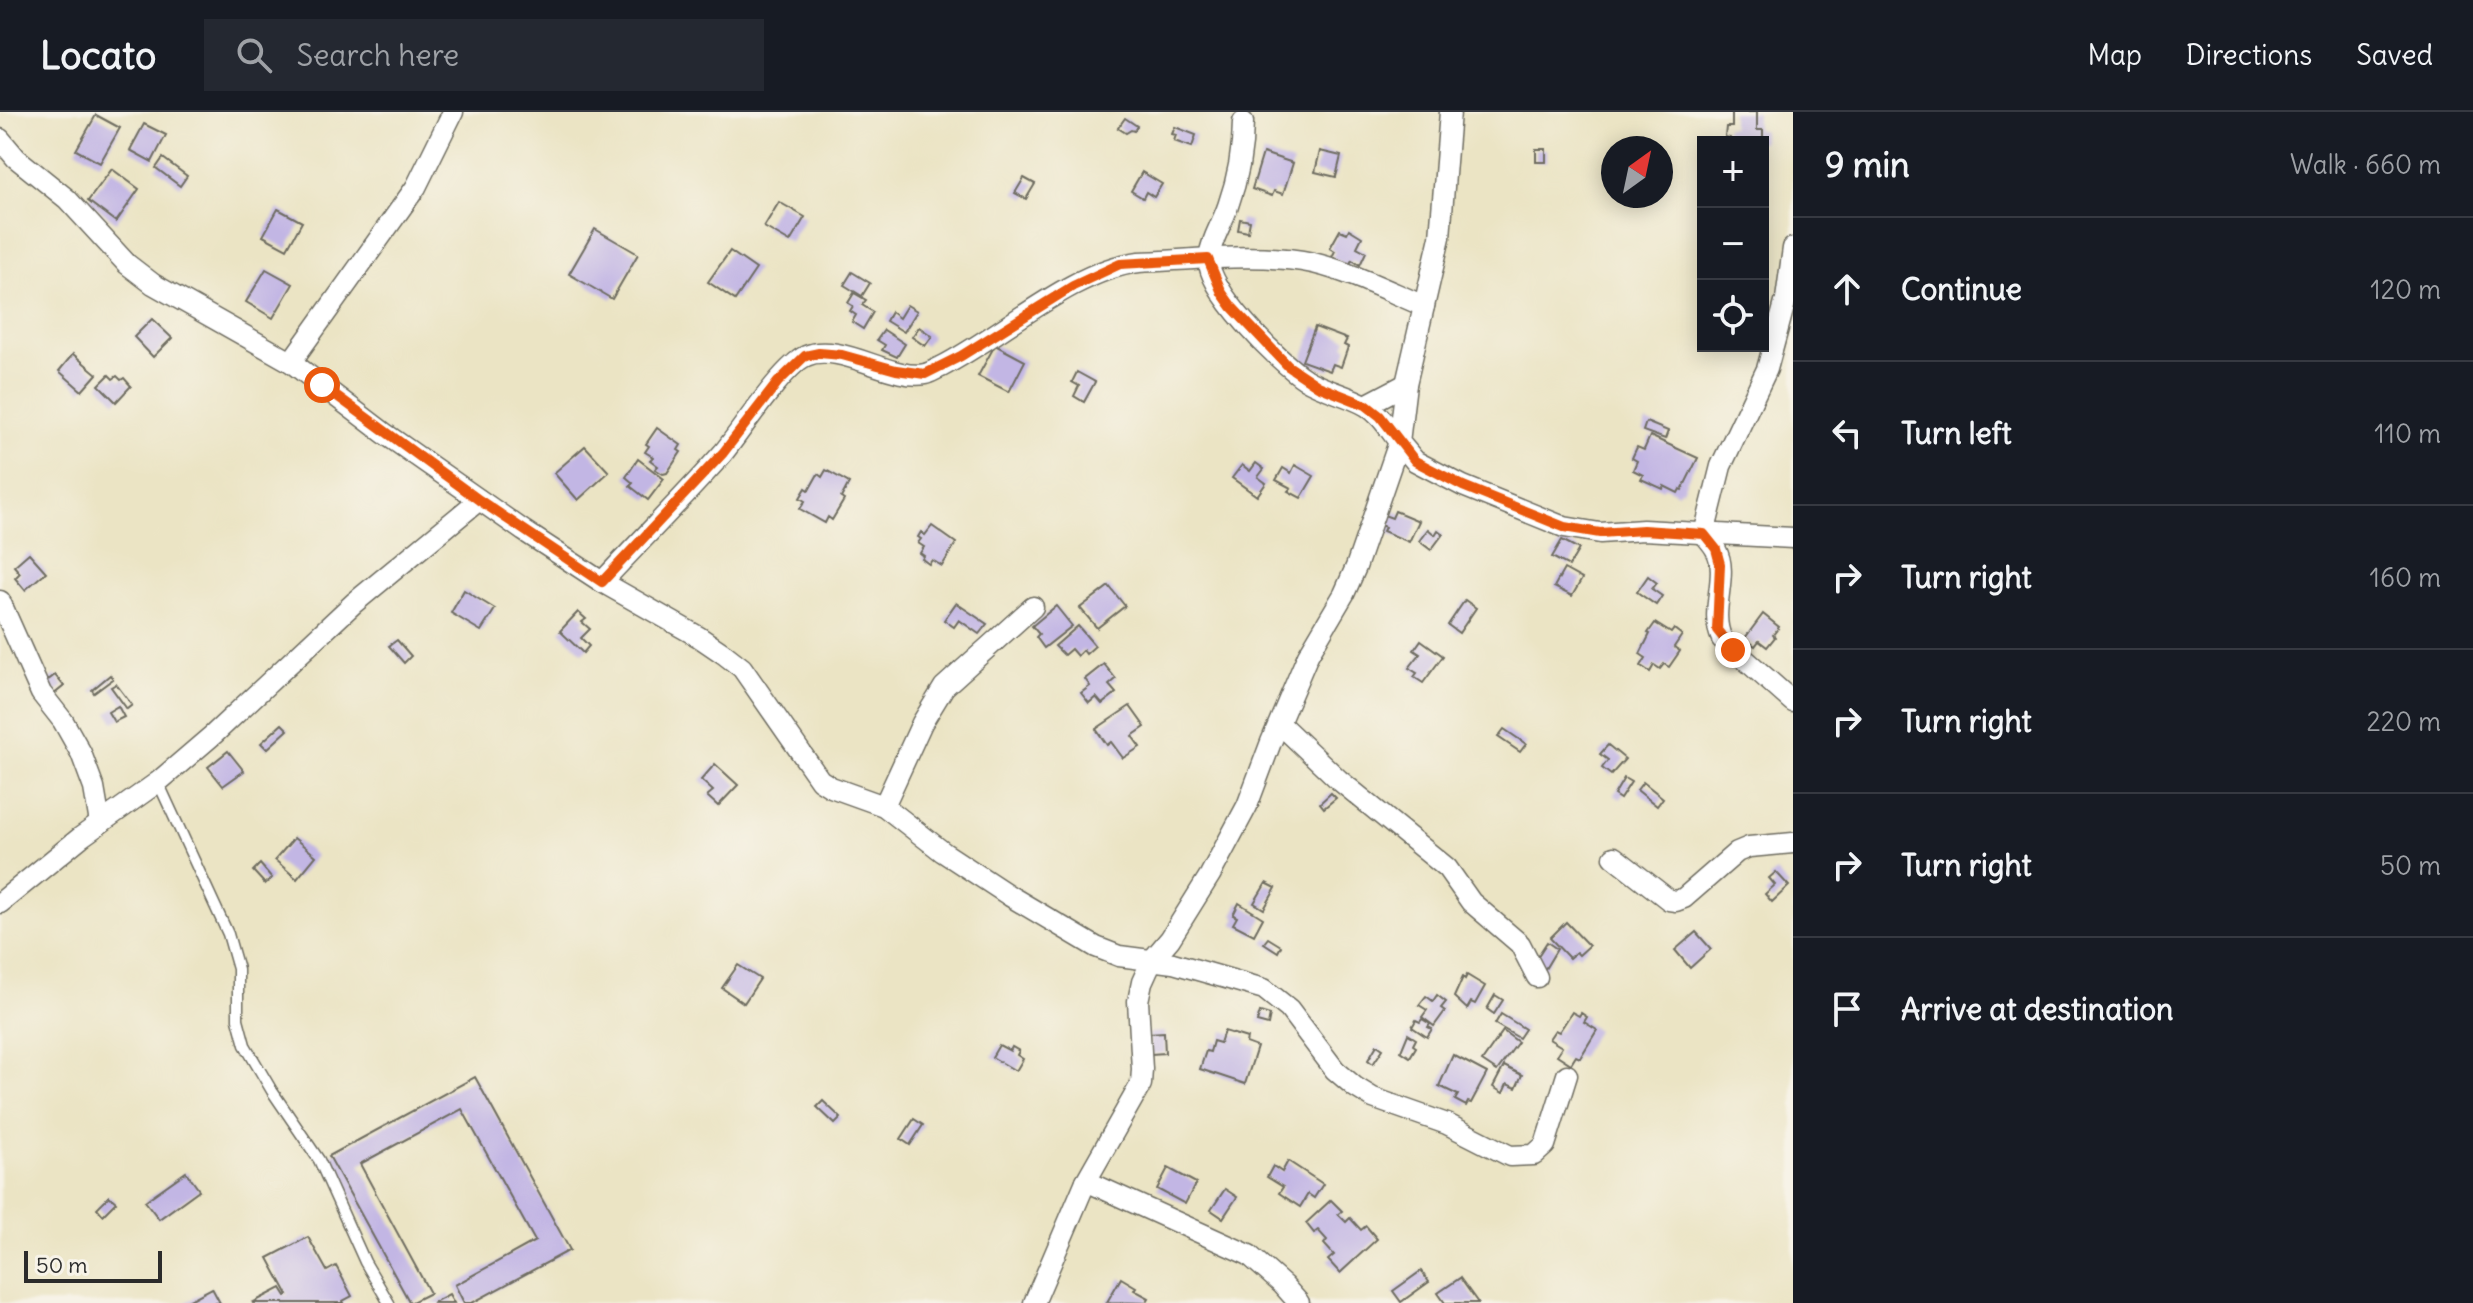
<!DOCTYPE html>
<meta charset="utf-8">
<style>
:root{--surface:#171b24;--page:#242831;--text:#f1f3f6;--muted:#9ea1a6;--line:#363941}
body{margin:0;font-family:Delius,sans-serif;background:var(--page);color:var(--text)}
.controls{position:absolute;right:24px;top:24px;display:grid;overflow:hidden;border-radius:0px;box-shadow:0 4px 20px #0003}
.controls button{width:72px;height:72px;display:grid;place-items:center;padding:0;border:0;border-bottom:2px solid var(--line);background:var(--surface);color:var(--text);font:40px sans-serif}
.compass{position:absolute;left:1601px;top:24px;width:72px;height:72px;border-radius:50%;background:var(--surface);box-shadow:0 4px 20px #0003;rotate:33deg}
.scale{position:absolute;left:24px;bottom:20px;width:138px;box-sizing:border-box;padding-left:8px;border:4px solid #2b2b2b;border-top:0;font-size:22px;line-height:28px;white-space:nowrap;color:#2b2b2b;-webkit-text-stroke:6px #f7f3e8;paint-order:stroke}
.stop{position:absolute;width:24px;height:24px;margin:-18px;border:6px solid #ea580c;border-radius:50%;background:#fff}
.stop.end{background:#ea580c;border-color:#fff;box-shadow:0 2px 8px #0008}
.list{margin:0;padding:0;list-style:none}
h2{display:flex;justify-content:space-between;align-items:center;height:104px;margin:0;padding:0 32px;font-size:34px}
h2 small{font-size:26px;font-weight:400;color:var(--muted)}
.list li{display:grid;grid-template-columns:52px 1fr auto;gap:24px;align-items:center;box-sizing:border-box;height:144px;padding:0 32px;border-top:2px solid var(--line)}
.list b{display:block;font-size:30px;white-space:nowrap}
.list em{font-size:26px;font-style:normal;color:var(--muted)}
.icon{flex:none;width:44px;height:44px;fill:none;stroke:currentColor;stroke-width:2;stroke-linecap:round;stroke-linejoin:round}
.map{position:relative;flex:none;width:1793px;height:1191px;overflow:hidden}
header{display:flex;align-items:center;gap:48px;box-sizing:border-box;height:112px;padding:0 40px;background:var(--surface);border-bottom:2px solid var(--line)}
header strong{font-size:38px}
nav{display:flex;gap:44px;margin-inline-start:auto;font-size:28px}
.search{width:560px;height:72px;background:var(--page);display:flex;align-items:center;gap:20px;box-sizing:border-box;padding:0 28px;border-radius:0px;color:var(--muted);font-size:30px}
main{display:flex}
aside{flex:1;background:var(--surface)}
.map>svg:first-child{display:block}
</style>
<header>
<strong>Locato</strong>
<div class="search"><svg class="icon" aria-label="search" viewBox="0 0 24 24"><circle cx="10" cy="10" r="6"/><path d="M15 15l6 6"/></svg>Search here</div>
<nav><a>Map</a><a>Directions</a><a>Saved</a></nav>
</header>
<main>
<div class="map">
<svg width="1793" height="1191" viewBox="0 0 1793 1191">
<rect width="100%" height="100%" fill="#f7f3e8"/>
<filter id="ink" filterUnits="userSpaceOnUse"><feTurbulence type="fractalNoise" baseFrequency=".0125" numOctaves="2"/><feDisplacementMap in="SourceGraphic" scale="16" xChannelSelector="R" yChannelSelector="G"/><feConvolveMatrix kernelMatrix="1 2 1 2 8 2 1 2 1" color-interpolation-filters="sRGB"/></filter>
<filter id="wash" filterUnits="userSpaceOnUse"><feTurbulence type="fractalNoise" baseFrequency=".006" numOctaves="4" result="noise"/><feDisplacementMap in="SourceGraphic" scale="32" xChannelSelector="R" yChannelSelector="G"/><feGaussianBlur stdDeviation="1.8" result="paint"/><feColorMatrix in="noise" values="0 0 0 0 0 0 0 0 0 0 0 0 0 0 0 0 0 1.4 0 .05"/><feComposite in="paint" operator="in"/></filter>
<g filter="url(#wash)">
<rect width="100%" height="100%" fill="#ebe4c4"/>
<g id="blocks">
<g fill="#c2b6e4">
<path d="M1732,0H1757V18H1763V30H1730V26L1725,25L1726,15H1732Z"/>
<path d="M96,3L120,16L100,51L76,38Z"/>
<path d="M1125,6L1137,14L1134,19L1131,18L1126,21L1118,16Z"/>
<path d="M144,12L166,23L152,50L130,38Z"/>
<path d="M1175,15L1196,23L1192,35L1174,29L1176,23L1172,22Z"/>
<rect x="1536" y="37" width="10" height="13"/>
<path d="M1320,39L1341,44L1336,65L1315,60Z"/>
<path d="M1263,41L1293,51L1283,82L1274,79L1272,84L1252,77Z"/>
<path d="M163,46L187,64L180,74L156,56Z"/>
<path d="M112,57L139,77L116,110L88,89Z"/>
<path d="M1142,60L1162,72L1154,85L1146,80L1143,86L1131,79Z"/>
<path d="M1024,66L1035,72L1026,87L1015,81Z"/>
<path d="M779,90L805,105L790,130L764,115Z"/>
<path d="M278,97L302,110L287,137L263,124Z"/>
<path d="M1240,107L1250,109L1248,120L1238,118Z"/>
<path d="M595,117L638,142L612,187L569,162Z"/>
<path d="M1349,117L1362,125L1357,135L1366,140L1360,153L1352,148L1348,155L1332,145L1335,139L1330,136L1340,118L1347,121Z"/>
<path d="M730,139L756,157L735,188L708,170Z"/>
<path d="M266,157L293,172L273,206L246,190Z"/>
<path d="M852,160L870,171L862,184L844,173Z"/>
<path d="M854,181L866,188L862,193L873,200L863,217L852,210L856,203L850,199L853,194L848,191Z"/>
<path d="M907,193L917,199L904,220L886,209L891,200L899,206Z"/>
<path d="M152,207L172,226L153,245L134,225Z"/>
<path d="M919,215L932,224L925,234L912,225Z"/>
<path d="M1315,215L1347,227L1344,233L1348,235L1341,255L1333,252L1330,259L1302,249Z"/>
<path d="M884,218L905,232L897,245L882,238L885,233L877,228Z"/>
<path d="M995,233L1025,249L1009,280L978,264Z"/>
<path d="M73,242L97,262L82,279L59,259Z"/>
<path d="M1077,260L1095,270L1084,290L1074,284L1079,274L1072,270Z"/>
<path d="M109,263L113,267L117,264L121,268L124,266L131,274L116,290L99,273Z"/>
<path d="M1646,310L1668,319L1665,327L1643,319Z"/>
<path d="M657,316L681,333L678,338L681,340L667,361L663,362L655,357L658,354L650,348L653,345L645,340L649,334L646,332Z"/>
<path d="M1650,324L1698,346L1682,378L1680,377L1678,381L1664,374L1663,377L1641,367L1643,363L1633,358L1637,349L1632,346L1637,335L1644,338Z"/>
<path d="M585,334L609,360L578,388L554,361Z"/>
<path d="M638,347L664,367L648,388L630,374L633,371L626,365Z"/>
<path d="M1256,351L1264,357L1258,365L1266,371L1257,384L1232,366L1242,353L1250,359Z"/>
<path d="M1295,353L1314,364L1301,386L1288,379L1291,376L1276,368L1283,356L1291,361Z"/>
<path d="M826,358L849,371L841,386L844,388L832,408L828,405L825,411L800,397L805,389L800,386L806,376L809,378L818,362L822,365Z"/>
<path d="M1395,399L1419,409L1409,430L1383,419L1385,415L1380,413L1384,403L1392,406Z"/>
<path d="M932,414L956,431L942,454L932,448L929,452L922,447L924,444L920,441L924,435L918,431L921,427L918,425L921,420L925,423Z"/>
<path d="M1428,417L1435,423L1438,418L1443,422L1431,438L1419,429Z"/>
<path d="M1562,428L1579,437L1569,454L1552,445Z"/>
<path d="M29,441L46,460L25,478L15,466L20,461L14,454Z"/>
<path d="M1564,457L1582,467L1572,484L1554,475Z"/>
<path d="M1648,464L1657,471L1652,477L1662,484L1656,493L1637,480Z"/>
<path d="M1109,474L1125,494L1097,516L1080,496Z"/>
<path d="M464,478L495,497L481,519L451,501Z"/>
<path d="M1465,488L1476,496L1459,521L1448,513Z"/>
<path d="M956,491L987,512L979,522L959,508L954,515L944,508Z"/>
<path d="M1056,494L1072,514L1044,536L1036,525L1039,522L1032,514Z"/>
<path d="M578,500L586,507L582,510L590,517L581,526L589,534L583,541L560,519Z"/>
<path d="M1763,502L1779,515L1773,523L1775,525L1767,535L1759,529L1755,534L1745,526Z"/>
<path d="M1655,511L1671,521L1674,517L1682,523L1674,535L1680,539L1669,555L1664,552L1660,557L1654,553L1650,560L1641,554L1646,546L1640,542L1650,522L1648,521Z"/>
<path d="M1078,514L1095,534L1086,542L1083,538L1077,544L1071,537L1064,543L1055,534Z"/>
<path d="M397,528L411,544L404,551L389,534Z"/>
<path d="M1421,528L1443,544L1423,571L1414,565L1417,561L1409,556L1420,542L1414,538Z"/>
<path d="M1104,552L1116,567L1109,573L1116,581L1102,592L1096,585L1089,591L1081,581L1090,574L1085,567Z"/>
<path d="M55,563L64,574L53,583L43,572Z"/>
<path d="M110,563L113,567L94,581L92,578Z"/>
<path d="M116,572L132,593L127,597L111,575Z"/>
<path d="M118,594L124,605L114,610L108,600Z"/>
<path d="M1130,594L1145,615L1132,624L1140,635L1123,646L1111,630L1107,633L1096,617Z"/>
<path d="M282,612L288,618L267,637L261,631Z"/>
<path d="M1504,617L1526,632L1520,640L1498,625Z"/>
<path d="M1608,633L1625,647L1611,663L1602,656L1608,648L1600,642Z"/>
<path d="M228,639L244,659L223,674L208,655Z"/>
<path d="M715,652L738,673L718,694L707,684L713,679L701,668Z"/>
<path d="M1624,666L1631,670L1620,687L1614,683Z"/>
<path d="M1643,670L1663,686L1657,694L1637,678Z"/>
<path d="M1331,681L1336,686L1324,696L1320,691Z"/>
<path d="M294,726L316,744L297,767L275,748Z"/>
<path d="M260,752L272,766L265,772L253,759Z"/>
<path d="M1776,760L1789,774L1772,790L1765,782L1775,773L1769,766Z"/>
<path d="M1266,771L1276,776L1264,797L1254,791Z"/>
<path d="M1239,791L1263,806L1254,823L1233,812L1237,805L1233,803Z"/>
<path d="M1566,810L1589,834L1579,843L1576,840L1569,846L1550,826Z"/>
<path d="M1696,820L1711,837L1690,856L1675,838Z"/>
<path d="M1268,826L1281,834L1278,840L1264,831Z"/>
<path d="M1547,830L1557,837L1545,857L1534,850Z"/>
<path d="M738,853L760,867L744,891L722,876Z"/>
<path d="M1467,863L1485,874L1475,892L1471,890L1467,897L1454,885L1463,865L1465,867Z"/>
<path d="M1437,883L1446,890L1441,896L1445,899L1434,914L1422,905L1427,898L1419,893L1426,884L1433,889Z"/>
<path d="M1495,883L1503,888L1494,902L1487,897Z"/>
<path d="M1260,900L1270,903L1268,913L1257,910Z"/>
<path d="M1572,900L1579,904L1581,901L1587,905L1584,910L1597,918L1580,946L1576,944L1571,952L1557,943L1562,935L1549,927L1555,918L1559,920Z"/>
<path d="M1501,902L1525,917L1519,926L1495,912Z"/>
<path d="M1422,907L1430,912L1428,915L1432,917L1427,925L1412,915L1416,908L1420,910Z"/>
<path d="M1224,919L1247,926L1246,931L1257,935L1245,972L1200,957L1206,939L1210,940L1213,929L1220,931Z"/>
<path d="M1503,919L1518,930L1497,959L1482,949Z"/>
<path d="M1164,920L1165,941L1151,942L1149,921Z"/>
<path d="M1408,922L1416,927L1413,933L1416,935L1410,945L1401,939Z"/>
<path d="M999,933L1010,939L1012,935L1019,939L1017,943L1023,947L1016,959L992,945Z"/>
<path d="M1377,933L1383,937L1373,952L1368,948Z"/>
<path d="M1453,943L1487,961L1471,991L1468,990L1466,994L1455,988L1458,983L1439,974Z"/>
<path d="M1504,954L1522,963L1516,976L1507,972L1503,981L1493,975Z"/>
<path d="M475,965L570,1138L472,1191H464L455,1173L535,1129L462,997L360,1052L430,1181L410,1191L329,1044Z"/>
<path d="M823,989L841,1006L835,1012L817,995Z"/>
<path d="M914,1007L923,1013L910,1033L901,1027Z"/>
<path d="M1288,1049L1323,1072L1314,1086L1308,1082L1300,1095L1279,1081L1283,1075L1267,1065L1273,1054L1282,1060Z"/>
<path d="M1168,1056L1196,1071L1185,1092L1157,1077Z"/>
<path d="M186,1060L199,1078L159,1107L145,1089Z"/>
<path d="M1225,1077L1237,1085L1223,1106L1211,1098Z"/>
<path d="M109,1084L116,1090L103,1103L97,1096Z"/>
<path d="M1331,1088L1342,1099L1338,1102L1346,1110L1350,1106L1361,1118L1366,1114L1377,1127L1340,1161L1328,1148L1334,1143L1324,1132L1327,1128L1318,1118L1314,1121L1306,1111Z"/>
<path d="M308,1125L327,1159L336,1154L352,1184L343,1189L344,1191H252L281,1176L286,1184L288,1183L268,1146Z"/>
<path d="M1421,1159L1429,1170L1401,1190L1393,1179Z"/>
<path d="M1121,1166L1136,1175L1134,1178L1149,1186L1146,1191L1107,1190Z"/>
<path d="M1460,1166L1478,1191H1445L1438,1181Z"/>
<path d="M212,1176L220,1191H184Z"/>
<path d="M449,1182L454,1191H432Z"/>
</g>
</g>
</g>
<g filter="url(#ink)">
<use href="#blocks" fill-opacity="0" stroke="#6e6c61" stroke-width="2"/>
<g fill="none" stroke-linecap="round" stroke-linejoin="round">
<g stroke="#6e6c61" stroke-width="13">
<path id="lane" d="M158,670L228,822L238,857V907L245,933L272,979L319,1048L365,1150L389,1191"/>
</g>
<g stroke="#6e6c61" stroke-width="23">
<g id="street">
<path d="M1450,0L1440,125L1406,272L1399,330L1415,349L1463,374L1564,415L1600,421L1643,418L1793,426"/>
<path d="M0,27L16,46L67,87L127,152L153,172L291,250L384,321L524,419L602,470L699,525L724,542L742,556L820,668L831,675L884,694L943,740L1010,784L1096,835L1119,844L1173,851L1264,877L1289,897L1335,958L1355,975L1373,986L1447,1012L1510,1044L1534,1043L1545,1033L1567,963"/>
<path d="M1793,136L1786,187L1767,257L1721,354L1704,422C1708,427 1713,432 1716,438C1730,463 1708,499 1722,527L1793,590"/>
<path d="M291,250L416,75L453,0"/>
<path d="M1366,293L1406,272"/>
<path d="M602,470C642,427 684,385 723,341C741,319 783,254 806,244C838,229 893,269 925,262C930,261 936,257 941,255C1002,224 1072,158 1139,150C1191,148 1263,140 1313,151C1351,160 1388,179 1424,194"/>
<path d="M0,489L41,581L63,609L81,641L94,676L100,711"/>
<path d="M1280,612L1339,668L1447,756L1471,790L1520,832L1537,865"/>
<path d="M884,694L922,611L944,575L1033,495"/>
<path d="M1614,745L1669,788L1676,789L1684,786L1737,740L1749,735L1793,731"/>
<path d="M0,791L81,725L158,670L214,622L354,491L479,388"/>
<path d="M1086,1069L1249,1143L1283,1173L1299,1191"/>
<path d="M1034,1191L1086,1069L1141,972L1142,957L1138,889L1142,870L1152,848L1170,827L1210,763L1247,694L1271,630L1308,543L1344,482L1356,455L1399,330C1389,317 1381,303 1367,294C1348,283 1325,279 1305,267C1280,251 1204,176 1209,145C1211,128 1223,110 1228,94C1238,66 1243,39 1243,10"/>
</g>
</g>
<use href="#lane" stroke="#fff" stroke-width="10"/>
<use href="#street" stroke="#fff" stroke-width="20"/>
</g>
</g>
<g fill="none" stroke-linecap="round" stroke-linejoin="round" filter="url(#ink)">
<path stroke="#ea580c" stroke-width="10" d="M322,273L479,388L602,470L723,341L778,270L805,244L819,241L842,243L896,258L925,262L961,244L1073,174L1120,152L1208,147L1222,181L1232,195L1288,254L1318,274L1366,293L1380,304L1415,349L1463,374L1564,415L1600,421L1643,418L1704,422L1716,437L1720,452L1717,518L1733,538"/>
</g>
</svg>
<div class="controls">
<button>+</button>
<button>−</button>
<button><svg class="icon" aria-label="locate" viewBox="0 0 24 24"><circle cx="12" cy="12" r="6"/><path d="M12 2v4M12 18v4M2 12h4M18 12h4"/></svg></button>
</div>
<svg class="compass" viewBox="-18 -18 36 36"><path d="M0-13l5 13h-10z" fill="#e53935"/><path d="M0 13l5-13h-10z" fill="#9ea1a6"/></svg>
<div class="scale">50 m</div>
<div class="stop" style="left:322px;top:273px"></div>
<div class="stop end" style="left:1733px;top:538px"></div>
</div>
<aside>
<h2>9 min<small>Walk · 660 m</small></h2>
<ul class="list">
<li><svg class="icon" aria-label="ahead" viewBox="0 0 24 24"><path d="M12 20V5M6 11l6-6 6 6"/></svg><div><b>Continue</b></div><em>120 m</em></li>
<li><svg class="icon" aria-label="left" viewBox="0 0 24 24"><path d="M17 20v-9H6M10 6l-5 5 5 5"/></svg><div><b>Turn left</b></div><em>110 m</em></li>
<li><svg class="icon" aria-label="right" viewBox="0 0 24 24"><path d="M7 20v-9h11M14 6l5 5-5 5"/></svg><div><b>Turn right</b></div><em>160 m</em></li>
<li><svg class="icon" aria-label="right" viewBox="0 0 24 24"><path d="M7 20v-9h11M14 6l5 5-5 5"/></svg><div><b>Turn right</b></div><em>220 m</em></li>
<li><svg class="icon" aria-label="right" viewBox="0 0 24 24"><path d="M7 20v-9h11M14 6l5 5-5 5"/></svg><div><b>Turn right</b></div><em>50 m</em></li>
<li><svg class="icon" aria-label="arrive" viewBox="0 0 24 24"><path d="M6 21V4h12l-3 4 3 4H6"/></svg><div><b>Arrive at destination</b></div></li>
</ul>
</aside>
</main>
